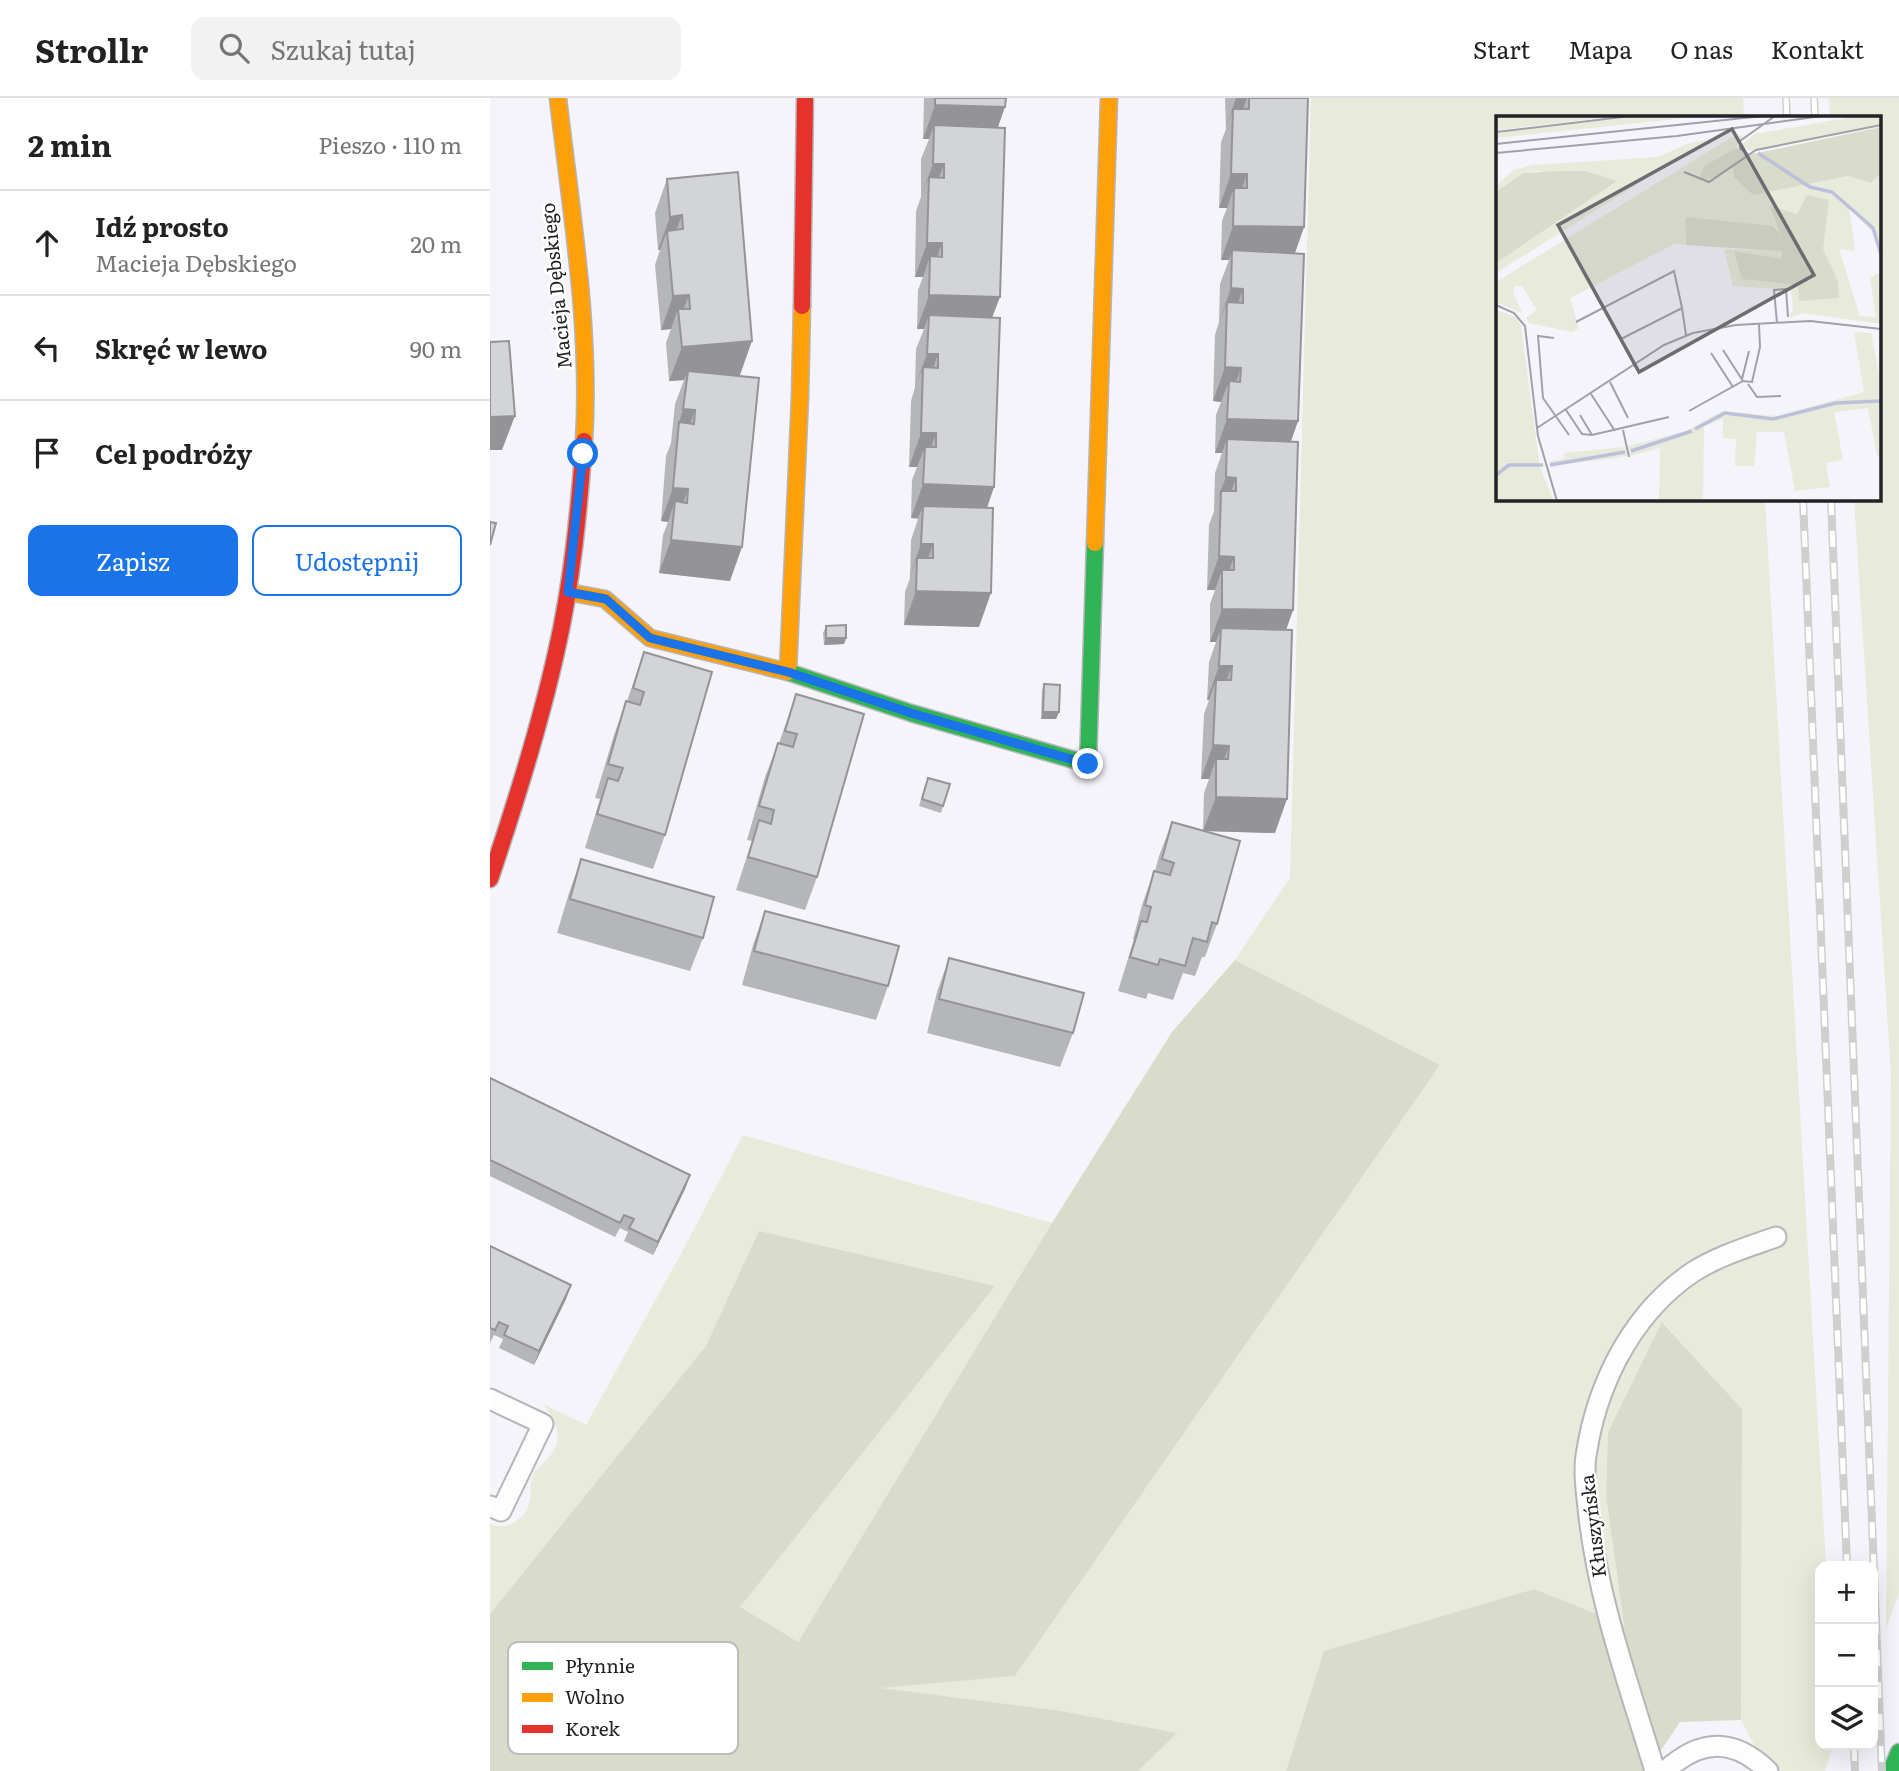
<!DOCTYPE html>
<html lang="pl">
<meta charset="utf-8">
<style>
:root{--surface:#fff;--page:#f2f2f2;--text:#222;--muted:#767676;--line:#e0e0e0;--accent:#1a73e8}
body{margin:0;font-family:Literata,serif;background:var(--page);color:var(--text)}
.controls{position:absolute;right:21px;bottom:21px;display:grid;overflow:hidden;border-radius:14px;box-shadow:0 7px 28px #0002}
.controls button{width:63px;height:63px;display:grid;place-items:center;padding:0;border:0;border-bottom:2px solid var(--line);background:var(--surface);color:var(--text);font:35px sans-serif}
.stop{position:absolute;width:21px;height:21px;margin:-16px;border:5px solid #1a73e8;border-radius:50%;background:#fff}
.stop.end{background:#1a73e8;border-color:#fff;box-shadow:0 2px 7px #0008}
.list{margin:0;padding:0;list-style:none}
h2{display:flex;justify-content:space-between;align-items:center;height:91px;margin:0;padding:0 28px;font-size:30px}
h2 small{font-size:23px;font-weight:400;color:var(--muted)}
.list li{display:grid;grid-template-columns:46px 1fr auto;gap:21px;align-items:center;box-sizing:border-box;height:105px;padding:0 28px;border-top:2px solid var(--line)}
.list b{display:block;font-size:26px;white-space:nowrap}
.list p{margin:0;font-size:23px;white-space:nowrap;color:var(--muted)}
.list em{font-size:23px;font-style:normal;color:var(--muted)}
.actions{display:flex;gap:14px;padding:21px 28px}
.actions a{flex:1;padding:16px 0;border:2px solid var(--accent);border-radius:14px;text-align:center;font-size:24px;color:var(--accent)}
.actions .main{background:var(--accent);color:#fff}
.icon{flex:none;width:38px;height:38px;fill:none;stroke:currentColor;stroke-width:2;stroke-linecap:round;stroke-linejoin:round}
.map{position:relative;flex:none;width:1409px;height:1673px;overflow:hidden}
header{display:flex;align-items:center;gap:42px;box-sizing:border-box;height:98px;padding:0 35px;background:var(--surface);border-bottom:2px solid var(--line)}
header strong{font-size:33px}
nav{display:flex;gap:38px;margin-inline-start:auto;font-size:24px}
.search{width:490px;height:63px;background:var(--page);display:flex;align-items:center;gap:18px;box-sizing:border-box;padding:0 24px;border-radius:14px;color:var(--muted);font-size:26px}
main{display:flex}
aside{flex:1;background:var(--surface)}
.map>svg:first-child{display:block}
</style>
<header>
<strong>Strollr</strong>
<div class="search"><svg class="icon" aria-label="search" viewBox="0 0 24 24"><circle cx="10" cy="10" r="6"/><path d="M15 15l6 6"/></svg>Szukaj tutaj</div>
<nav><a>Start</a><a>Mapa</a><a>O nas</a><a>Kontakt</a></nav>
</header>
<main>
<aside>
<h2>2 min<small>Pieszo · 110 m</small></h2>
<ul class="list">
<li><svg class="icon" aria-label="ahead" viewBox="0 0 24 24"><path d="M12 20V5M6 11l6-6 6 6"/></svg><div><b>Idź prosto</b><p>Macieja Dębskiego</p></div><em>20 m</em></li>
<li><svg class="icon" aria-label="left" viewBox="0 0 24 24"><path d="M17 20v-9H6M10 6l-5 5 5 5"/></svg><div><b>Skręć w lewo</b></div><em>90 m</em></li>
<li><svg class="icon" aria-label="arrive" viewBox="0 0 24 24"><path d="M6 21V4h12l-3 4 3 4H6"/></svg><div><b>Cel podróży</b></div></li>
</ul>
<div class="actions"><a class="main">Zapisz</a><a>Udostępnij</a></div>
</aside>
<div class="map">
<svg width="1409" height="1673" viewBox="0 0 1409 1673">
<rect width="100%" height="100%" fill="#f4f4fa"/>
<g fill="#e8eadb">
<path d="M821,0H1253L1254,19H1008V401H1275L1336,1468H1330V1647H1343L1335,1673H1278L1251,1622L1252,1311L1173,1224L1118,1334L1116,1398L1134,1528L1044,1491L834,1553L796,1673H0V1426C18,1433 37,1421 40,1402C42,1394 39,1387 42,1380C44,1372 50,1369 55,1363C75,1345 69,1325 53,1306L96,1327L191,1156L253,1037L562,1125L274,1600L525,1578L950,967L745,862L800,780Z"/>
<path d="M1339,0H1409V1495L1396,1531L1401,976L1364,401H1390V19H1340Z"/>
</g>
<g fill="#d9dcca">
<path d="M745,862L950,967L525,1578L391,1590L570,1613L687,1635L648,1673H0V1516L216,1248L269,1133L505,1188L250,1509L308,1544L562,1125L682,934Z"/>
<path d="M1172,1224L1252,1311L1251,1622L1190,1624L1157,1673H796L834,1553L1044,1491L1134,1527L1116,1398L1118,1334Z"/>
</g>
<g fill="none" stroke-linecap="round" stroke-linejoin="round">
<g stroke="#b5b5ba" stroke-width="23">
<g id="lane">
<path d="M0,1301L53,1326L11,1413L0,1408"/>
<path d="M1165,1673C1139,1587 1107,1500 1098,1410C1096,1392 1093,1370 1097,1352C1102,1320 1112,1290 1127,1261C1145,1227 1170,1196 1203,1174C1228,1158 1258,1149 1286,1139"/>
<path d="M1175,1673C1210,1641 1243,1639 1278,1673"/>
</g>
</g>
<g stroke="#b5b5ba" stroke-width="19">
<g id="fast">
<path d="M298,574L421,615L598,666L605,445"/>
<path d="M1401,1673L1409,1654"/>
</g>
</g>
<g stroke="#b5b5ba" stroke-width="19">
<g id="slow">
<path d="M68,0C81,114 101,228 94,343"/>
<path d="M605,445L619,0"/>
<path d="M78,494L115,501L160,540L298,574L310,299L312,208"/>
</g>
</g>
<g stroke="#b5b5ba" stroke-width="19">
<g id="jam">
<path d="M312,208L315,2"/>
<path d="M0,781C25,707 49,631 66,555C82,486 89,413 94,343"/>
</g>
</g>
<use href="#lane" stroke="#fdfdfe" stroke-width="19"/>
<use href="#fast" stroke="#30b455" stroke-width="16"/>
<use href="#slow" stroke="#ff9f0a" stroke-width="16"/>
<use href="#jam" stroke="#e5322d" stroke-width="16"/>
<g stroke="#cfcfd0" stroke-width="8">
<g id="rail">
<path d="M1296,0L1297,19"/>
<path d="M1324,0L1325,19"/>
<path d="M1313,401L1357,1468"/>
<path d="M1341,401L1392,1673"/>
<path d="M1364,1647L1365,1673"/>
</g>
</g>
<use href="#rail" stroke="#fff" stroke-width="5" stroke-dasharray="16" stroke-linecap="butt"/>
</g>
<g fill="#b5b6ba">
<path d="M434,0H516L508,29L502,219L504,389L497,410L489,529L414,527L415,494L420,480L421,442L428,421L421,420L422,382L427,369H419L421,303L425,289L426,251L434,231H427L428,192L433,179H425L426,113L431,99V61L439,41H433Z"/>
<path d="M735,0H818L814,129L805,155L808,323L801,343L803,512L796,532L785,735L715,733L727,826L715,859H712L705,878L693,875L683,902L658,895L656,901L628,893L644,841H643L652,807L664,773H665L669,758L682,724L713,733L714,695L719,681H711L714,616L719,602H717L719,564L726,544H720V506L725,492H717L719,427L724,413L725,375L732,355H725L726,317L731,304L723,303L725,237L729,224L730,186L739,162H731L732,123L737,110H729L731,44L736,31Z"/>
<path d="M177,81L250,277L242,278L240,483L169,475L173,437L178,424L171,423L176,358L181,345L185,306L194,282L179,283L176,245L181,231L171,232L165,167L170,152H168L165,115Z"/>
<path d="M336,528L356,540L354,546L334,547L333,535Z"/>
<path d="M154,554L175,737L163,771L95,750L110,701L105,700L124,637L136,603H137Z"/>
<path d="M554,586L569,614L566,621H551L552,593Z"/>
<path d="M306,596L327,779L315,812L246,792L262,743L257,742L275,679L288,645H289Z"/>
<path d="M435,687L453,708L451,715L429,708Z"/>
<path d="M91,761L213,840L200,873L67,835L79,795Z"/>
<path d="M275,813L398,888L386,922L252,887L263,847Z"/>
<path d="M459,860L583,935L570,969L437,935L447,894Z"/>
<path d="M0,980L200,1077L195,1091L163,1157L134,1143L138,1134L130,1130L125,1139L0,1078Z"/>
<path d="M0,1148L81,1187L76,1201L44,1267L9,1250L13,1241L4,1237L0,1245Z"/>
</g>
<g fill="#949497">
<path d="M746,0H757L746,31L743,11L735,31Z"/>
<path d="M445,7L515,9L503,43L444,27L439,41H433Z"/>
<path d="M443,66H454L442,99L439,79L431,99Z"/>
<path d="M741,76H757L745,110L744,90L737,110H729Z"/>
<path d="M192,117L179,151L177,133L170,152H168L180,119Z"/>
<path d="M743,128L814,129L802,163L742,152L739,162H731Z"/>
<path d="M437,145H452L440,179V158L433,179H425Z"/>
<path d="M741,190L753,191L741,225L737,204L729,224Z"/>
<path d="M199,197L189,223L188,211L181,231L171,232L183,198Z"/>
<path d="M439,197L510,199L497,233L439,217L434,231H427Z"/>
<path d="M262,243L250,277L197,282L198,273L194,282L179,283L192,249Z"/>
<path d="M437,256H448L436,290L433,269L425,289Z"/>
<path d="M735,269L751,270L739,304V283L731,304L723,303Z"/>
<path d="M193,311L205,312L193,346L189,325Z"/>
<path d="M25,318L12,352H0V319Z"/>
<path d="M737,321L808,323L796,357L737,341L732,355H725Z"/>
<path d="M431,335H446L434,369L435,349L427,369H419Z"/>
<path d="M736,379L746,380L734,413L731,393L723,413Z"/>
<path d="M433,386L504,389L492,423L433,408L428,420H421Z"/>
<path d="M183,390L198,391L186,425L185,403L178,424L171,423Z"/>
<path d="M181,442L252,449L240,483L169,475Z"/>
<path d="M431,446H443L431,480L427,460L419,480Z"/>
<path d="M729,458L744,459L732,492V472L725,492H717Z"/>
<path d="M426,493L501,495L489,529L414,527Z"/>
<path d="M732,511L803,512L791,546L731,530L726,544H720Z"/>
<path d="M336,540H356L354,546L334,547Z"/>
<path d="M729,568H742L729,602L726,582L719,602H717Z"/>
<path d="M553,614H569L566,621H551Z"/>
<path d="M723,647L739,648L726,682V661L719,681H711Z"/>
<path d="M726,699L797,701L785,735L713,733Z"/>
<path d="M200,1077L195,1091L163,1157L168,1144Z"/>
<path d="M81,1187L76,1201L44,1267L49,1253Z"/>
</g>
<g fill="#d3d4d8" stroke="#949497" stroke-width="2">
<path d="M445,0H516L515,9L445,7Z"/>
<path d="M759,0H818L814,129L743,128L744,90H757V76H741L743,11H759Z"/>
<path d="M444,27L515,30L510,199L439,197L440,158L452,159V145H437L439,79L454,80V66H443Z"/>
<path d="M248,74L262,243L192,249L188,211H200L199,197L183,198L177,133L193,131L192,117L180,119L177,81Z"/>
<path d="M742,152L814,156L808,323L737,321L739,283L750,284L751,270L735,269L737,204L753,205V191L741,190Z"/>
<path d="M439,217L510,220L504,389L433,386L435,349H446V335H431L433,269L448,270V256H437Z"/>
<path d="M19,243L25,318L0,319V244Z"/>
<path d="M198,273L269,280L252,449L181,442L185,403L197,405L198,391L183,390L189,324L204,326L205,312L193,311Z"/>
<path d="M737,341L808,344L803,512L732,511V472H744V459L729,458L731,393H746V380L736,379Z"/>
<path d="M433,408L503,410L501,495L426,493L427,460H443V446H431Z"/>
<path d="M0,424L6,425L0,447Z"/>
<path d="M356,527V540H336V528Z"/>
<path d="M731,530L802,532L797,701L726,699V661H738L739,648L723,647L726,582H741L742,568H729Z"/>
<path d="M154,554L222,574L175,737L107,716L118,680L128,683L133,670L118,666L136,603L150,607L154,594L143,590Z"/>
<path d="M554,586L570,587L569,614H553Z"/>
<path d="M306,596L374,616L327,779L258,759L269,722L281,726L284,712L269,708L288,645L303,649L307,636L295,633Z"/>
<path d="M438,680L460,686L453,708L432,701Z"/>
<path d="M682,724L750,743L727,826L722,824L717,844L703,840L695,868L670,861L668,867L640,859L651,823L657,824L661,809L655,807L664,773L680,777L684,765L672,761Z"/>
<path d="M91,761L224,799L213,840L80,801Z"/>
<path d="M275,813L409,848L398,888L264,853Z"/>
<path d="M459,860L594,895L583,935L449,901Z"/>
<path d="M0,980L200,1077L168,1144L139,1130L144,1121L134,1117L130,1125L0,1062Z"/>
<path d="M0,1148L81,1187L49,1253L14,1237L18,1228L9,1224L5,1232L0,1230Z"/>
</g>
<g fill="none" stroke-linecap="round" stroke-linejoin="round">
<path stroke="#1a73e8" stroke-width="9" d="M93,356L78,494L116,501L160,540L298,574L421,615L598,666"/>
</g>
<g text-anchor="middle" stroke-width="5" stroke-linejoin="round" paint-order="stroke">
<g font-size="19" fill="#232327" stroke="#fff">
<text transform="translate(66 188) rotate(-96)" y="7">Macieja Dębskiego</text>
<text transform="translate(1103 1428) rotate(-97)" y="7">Kłuszyńska</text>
</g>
</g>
<g transform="translate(1006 18)">
<rect width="385" height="385" fill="#f4f4fa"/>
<path d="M0,0H125L0,14ZM146,0H208L0,22V17ZM362,0H385V8L255,35L245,29L259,18ZM248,19L240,32L208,50H237L257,79L352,60L375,67L385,57V143L378,118L353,92L359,135L343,133L364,200L380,201L374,162L385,156V208L307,197L293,202L297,193L295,174L237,170L228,133L294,135L189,101L190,129L178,128L74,182L83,212L76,216L33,207L30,202L41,194L26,170H18L17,176L26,197L0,186V166L236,21ZM222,22L164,54L0,157V147L120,65L42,55L27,57L0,76V70L18,54L37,49L162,41L193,27ZM0,194L20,201L25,210L44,352L58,385H0ZM358,216L375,217L385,269V339L381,340L372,292L338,296L347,344L330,347L334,371L299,375L288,316H261L258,350H239L240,323L227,322V303L208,310L207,385H163L164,332L134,340L132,330L190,315L227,295L281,300L368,276ZM129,331L131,340L121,342L54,350L53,345L68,343V337Z" fill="#e8eadb"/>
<path d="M385,11V57L375,67L352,60L257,79L238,61L237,50L218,62L203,63L208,50L240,32L252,39ZM63,55H89L121,65L0,147V76L27,57ZM311,79L333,84L327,133L342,165L343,182L303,185L302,169L246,163L238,135L286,143V135L190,129L189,101L277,110L285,120L274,90L301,98Z" fill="#d9dcca"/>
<path fill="none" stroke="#bdc0da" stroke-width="3.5" d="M262,37L314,71L336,76L360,97L377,112L385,138M199,313L229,297L277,303L340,287L385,285M135,335L196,315M54,349L129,336M0,359L13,349H47"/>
<path fill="none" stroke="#a0a0a6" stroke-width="2" d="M0,16L135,0M0,28L267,0M0,37L181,20L326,0M251,37L244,33V25L279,0M188,56L213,66L260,34L385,9M0,189L18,197L29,210L42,320L61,385M80,206L178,155L186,192M281,207L278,174L290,173L292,201M58,222L42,220L47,282L73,319M125,223L186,192L190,219M227,234L247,265M215,237L237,271M246,263L253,235M114,266L132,302M252,268L261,281L285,280M95,278L119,315M70,294L86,318L96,319L173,301M193,295L247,265L256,266L264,231L263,208M84,299L96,319M41,312L168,229L197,217L240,209L314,205L385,213M127,314L133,341"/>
<path fill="#6c6c71" fill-opacity="0.15" stroke="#6c6c71" stroke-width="3.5" d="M236,13L318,159L143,256L62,109Z"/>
<rect width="385" height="385" fill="none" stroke="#232327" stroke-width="3.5"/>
</g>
<rect x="18" y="1544" width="230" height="112" rx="10" fill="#fff" stroke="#bdbdbe" stroke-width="2"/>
<rect x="32" y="1564" width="31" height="8" fill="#30b455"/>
<rect x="32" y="1595" width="31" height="9" fill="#ff9f0a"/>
<rect x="32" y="1627" width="31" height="8" fill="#e5322d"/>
<g font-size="19" fill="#232327">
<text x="75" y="1575">Płynnie</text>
<text x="75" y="1606">Wolno</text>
<text x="75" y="1638">Korek</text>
</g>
</svg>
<div class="controls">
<button>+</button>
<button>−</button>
<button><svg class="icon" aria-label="layers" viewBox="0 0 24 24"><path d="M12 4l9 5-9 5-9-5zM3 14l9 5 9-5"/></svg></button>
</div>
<div class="stop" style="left:93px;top:356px"></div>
<div class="stop end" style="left:598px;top:666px"></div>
</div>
</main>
